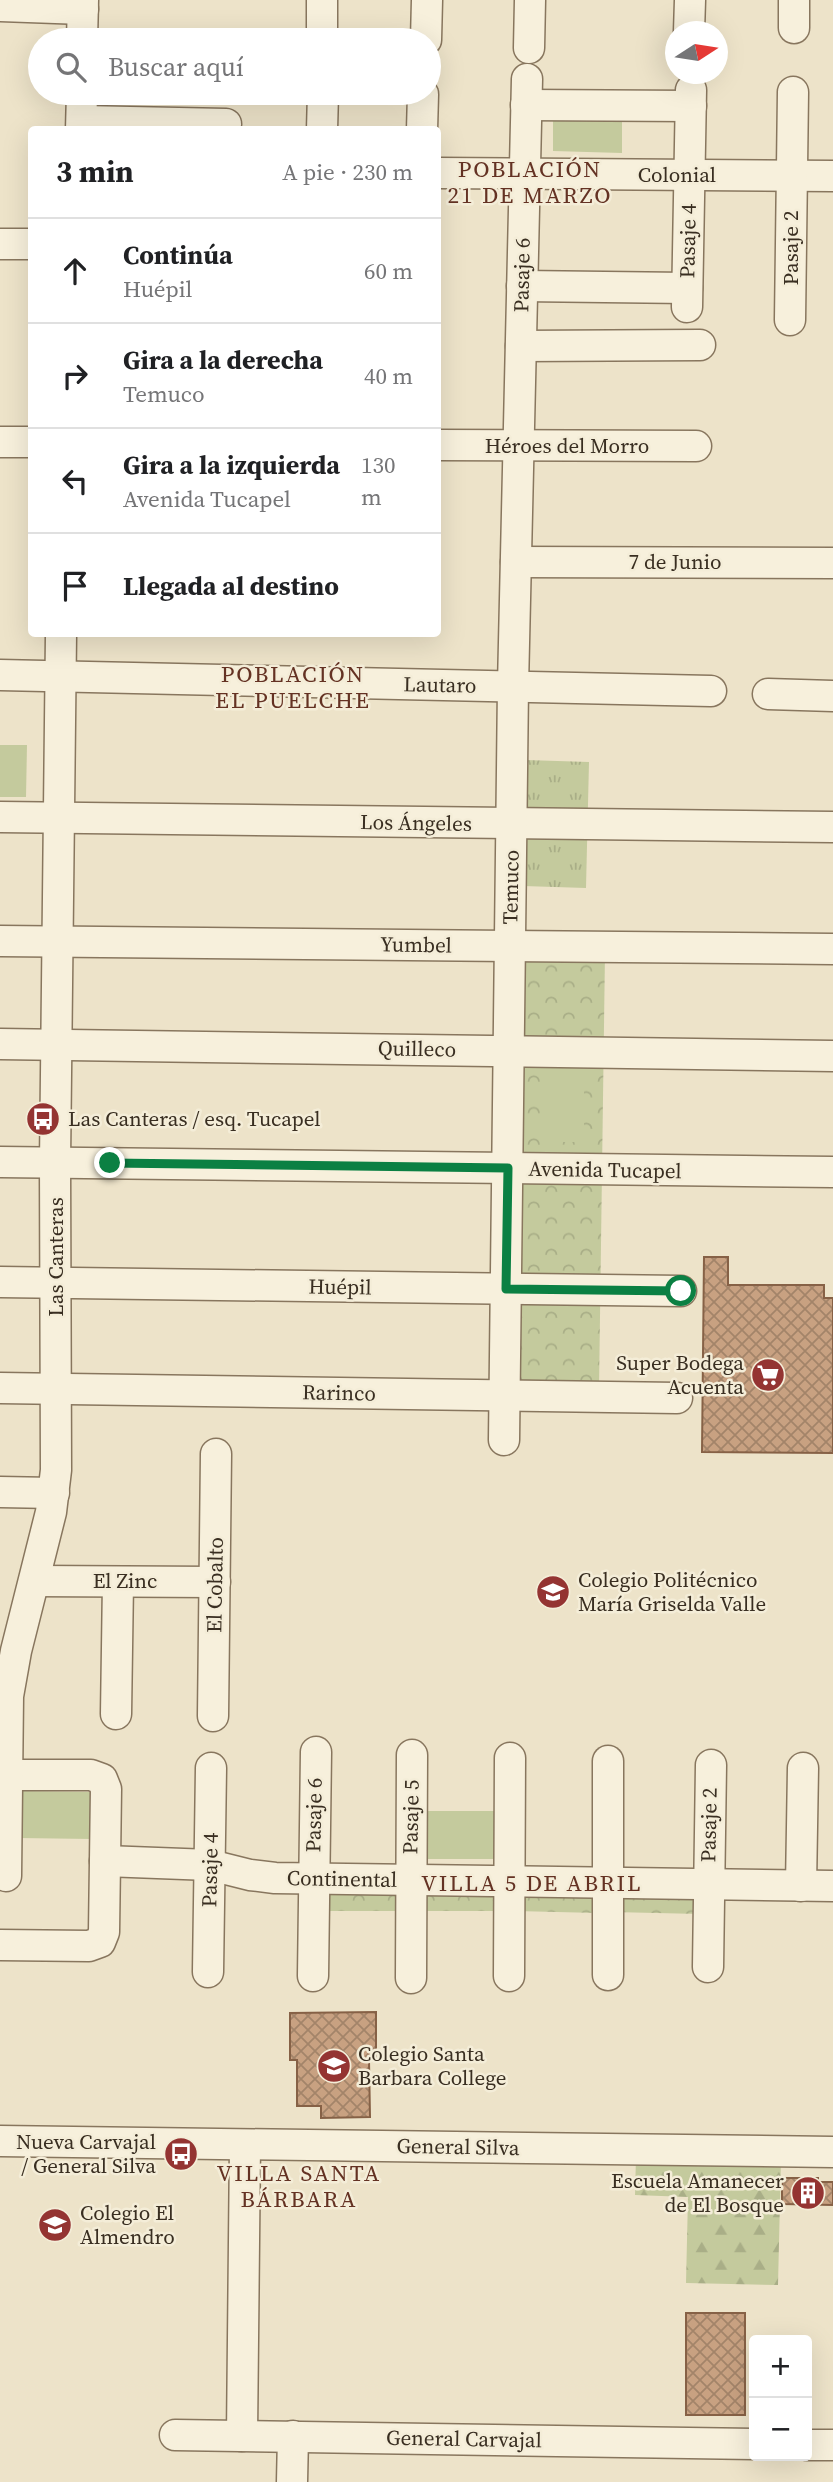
<!DOCTYPE html>
<html lang="es">
<meta charset="utf-8">
<style>
:root{--surface:#fff;--page:#f2f2f2;--text:#202124;--muted:#757577;--line:#e0e0e0}
body{margin:0;font-family:"Source Serif 4",serif;background:var(--page);color:var(--text)}
.controls{position:absolute;right:21px;bottom:21px;display:grid;overflow:hidden;border-radius:7px;box-shadow:0 7px 28px #0002}
.controls button{width:63px;height:63px;display:grid;place-items:center;padding:0;border:0;border-bottom:2px solid var(--line);background:var(--surface);color:var(--text);font:35px sans-serif}
.compass{position:absolute;left:665px;top:21px;width:63px;height:63px;border-radius:50%;background:var(--surface);box-shadow:0 7px 28px #0002;rotate:78deg}
.stop{position:absolute;width:21px;height:21px;margin:-16px;border:5px solid #0b8043;border-radius:50%;background:#fff}
.stop.end{background:#0b8043;border-color:#fff;box-shadow:0 2px 7px #0008}
.list{margin:0;padding:0;list-style:none}
h2{display:flex;justify-content:space-between;align-items:center;height:91px;margin:0;padding:0 28px;font-size:30px}
h2 small{font-size:23px;font-weight:400;color:var(--muted)}
.list li{display:grid;grid-template-columns:46px 1fr auto;gap:21px;align-items:center;box-sizing:border-box;height:105px;padding:0 28px;border-top:2px solid var(--line)}
.list b{display:block;font-size:26px;white-space:nowrap}
.list p{margin:0;font-size:23px;white-space:nowrap;color:var(--muted)}
.list em{font-size:23px;font-style:normal;color:var(--muted)}
.icon{flex:none;width:38px;height:38px;fill:none;stroke:currentColor;stroke-width:2;stroke-linecap:round;stroke-linejoin:round}
.map{position:relative;flex:none;width:833px;height:2482px;overflow:hidden}
.search{position:absolute;background:var(--surface);box-shadow:0 7px 28px #0002;left:28px;top:28px;width:413px;height:77px;display:flex;align-items:center;gap:18px;box-sizing:border-box;padding:0 24px;border-radius:38px;color:var(--muted);font-size:26px}
.panel{position:absolute;background:var(--surface);box-shadow:0 7px 28px #0002;left:28px;top:126px;width:413px;height:511px;border-radius:7px}
.map>svg:first-child{display:block}
</style>
<div class="map">
<svg width="833" height="2482" viewBox="0 0 833 2482">
<defs>
<pattern id="grass-tufts" width="24" height="20" patternUnits="userSpaceOnUse" patternTransform="scale(1.75)"><rect width="24" height="20" fill="#c4ca9d"/><path d="M3 7l-1-3M5 7V3M7 7l1-3M15 17l-1-3M17 17v-4M19 17l1-3" fill="none" stroke="#a9ae87"/></pattern>
<pattern id="forest-firs" width="22" height="20" patternUnits="userSpaceOnUse" patternTransform="scale(1.75)"><rect width="22" height="20" fill="#c4ca9d"/><path d="M5 1l3.5 6h-7zM16 11l3.5 6h-7z" fill="#a9ae87"/></pattern>
<pattern id="park-crowns" width="20" height="18" patternUnits="userSpaceOnUse" patternTransform="scale(1.75)"><rect width="20" height="18" fill="#c4ca9d"/><path d="M2 6a3 3 0 1 1 6 0M12 15a3 3 0 1 1 6 0" fill="none" stroke="#a9ae87"/></pattern>
<pattern id="building-cross-hatch" width="8" height="8" patternUnits="userSpaceOnUse" patternTransform="scale(1.75)"><rect width="8" height="8" fill="#c8a181"/><path d="M0 0l8 8M0 8l8-8" fill="none" stroke="#a38469"/></pattern>
</defs>
<rect width="100%" height="100%" fill="#ede3c9"/>
<path fill="url(#grass-tufts)" d="M526,760L589,762L586,888L523,886Z"/>
<path fill="url(#forest-firs)" d="M636,2156L781,2159L778,2285L686,2283L688,2197L635,2195Z"/>
<g fill="url(#park-crowns)">
<path d="M513,952L605,953L599,1390L514,1388Z"/>
<path d="M319,1887L401,1888V1911H319Z"/>
<path d="M419,1889L502,1890V1911H419Z"/>
<path d="M515,1889L598,1890V1913L515,1911Z"/>
<path d="M612,1889L700,1890V1914L612,1912Z"/>
</g>
<g fill="#c4ca9d">
<path d="M553,108L622,109V153L553,151Z"/>
<path d="M0,745H27L26,797H0Z"/>
<rect x="540" y="1066" width="44" height="76"/>
<path d="M19,1791L93,1792L92,1839L18,1838Z"/>
<rect x="426" y="1811" width="72" height="48"/>
</g>
<g fill="url(#building-cross-hatch)" stroke="#866146" stroke-width="2">
<path d="M704,1257H728V1285H824V1298H833V1453L702,1452Z"/>
<path d="M376,2012V2060H369L370,2117L321,2118V2106H297V2060H290V2013Z"/>
<path d="M782,2178H818V2182H833V2205L782,2204Z"/>
<rect x="686" y="2313" width="59" height="102"/>
</g>
<g fill="none" stroke-linecap="round" stroke-linejoin="round">
<g stroke="#88765e" stroke-width="33">
<g id="minor">
<path d="M794,0V28"/>
<path d="M0,6L83,9"/>
<path d="M689,32L690,0"/>
<path d="M322,38V0"/>
<path d="M82,40L83,0"/>
<path d="M426,40L427,0"/>
<path d="M529,48L530,0"/>
<path d="M526,105L691,106"/>
<path d="M82,121L226,124"/>
<path d="M81,130L82,93"/>
<path d="M322,130L323,93"/>
<path d="M422,130L423,94"/>
<path d="M438,173L833,176"/>
<path d="M0,244H32"/>
<path d="M522,286L687,288"/>
<path d="M687,307L691,90"/>
<path d="M790,320L793,92"/>
<path d="M521,346L700,345"/>
<path d="M0,442H32"/>
<path d="M438,445L696,446"/>
<path d="M516,562L833,563"/>
<path d="M0,675L711,691"/>
<path d="M768,694L833,696"/>
<path d="M0,817L833,827"/>
<path d="M0,941L833,949"/>
<path d="M0,1044L833,1056"/>
<path d="M0,1162L833,1172"/>
<path d="M0,1282L681,1291"/>
<path d="M0,1388L677,1398"/>
<path d="M504,1440L513,686L527,79"/>
<path d="M0,1492L54,1493"/>
<path d="M35,1581L215,1582"/>
<path d="M116,1714L118,1582"/>
<path d="M213,1716L216,1454"/>
<path d="M0,1775H91L102,1779L106,1789L104,1932L100,1942L89,1946L0,1945"/>
<path d="M105,1861L210,1865L250,1875L275,1878L833,1886"/>
<path d="M6,1876L8,1696L16,1651L51,1512L56,1470L55,1162L61,634"/>
<path d="M801,1886L803,1768"/>
<path d="M708,1967L711,1765"/>
<path d="M208,1972L211,1768"/>
<path d="M608,1975V1761"/>
<path d="M313,1976L316,1752"/>
<path d="M509,1976L510,1758"/>
<path d="M411,1978L412,1755"/>
<path d="M0,2141L833,2152"/>
<path d="M175,2435L754,2444"/>
<path d="M242,2436L245,2145"/>
<path d="M807,2445H833"/>
<path d="M292,2482L293,2436"/>
</g>
</g>
<use href="#minor" stroke="#f7f0dc" stroke-width="30"/>
</g>
<g fill="none" stroke-linecap="round" stroke-linejoin="round">
<path stroke="#0b8043" stroke-width="9" d="M110,1163L508,1168L506,1289L681,1291"/>
</g>
<defs>
<g id="bus-disc" transform="scale(1.75)"><circle r="9.5" fill="#943432" stroke="#f4edd8"/><path d="M-5-6H5V4H4V6H2V4H-2V6H-4V4H-5ZM-3.5-4V0h7V-4ZM-3.5 1.2v1.5H-2V1.2ZM2 1.2v1.5H3.5V1.2Z" fill="#fff"/></g>
<g id="supermarket-disc" transform="scale(1.75)"><circle r="9.5" fill="#943432" stroke="#f4edd8"/><path d="M-6-5.5h2.5l.6 2H6L4.5 2H-2.5L-4.4-4H-6ZM-1.5 3.2a1.3 1.3 0 1 0 .1 0ZM3 3.2a1.3 1.3 0 1 0 .1 0Z" fill="#fff"/></g>
<g id="school-disc" transform="scale(1.75)"><circle r="9.5" fill="#943432" stroke="#f4edd8"/><path d="M0-5L7-2L0 1L-7-2ZM-4 1L0 2.5L4 1V4Q0 6-4 4Z" fill="#fff"/></g>
<g id="building-disc" transform="scale(1.75)"><circle r="9.5" fill="#943432" stroke="#f4edd8"/><path d="M-4-6H4V6H1V3H-1V6H-4ZM-2.5-4.3h1.7v1.8h-1.7ZM.8-4.3h1.7v1.8H.8ZM-2.5-1h1.7V.8h-1.7ZM.8-1h1.7V.8H.8Z" fill="#fff"/></g>
</defs>
<g fill-rule="evenodd">
<use href="#bus-disc" x="43" y="1119"/>
<use href="#supermarket-disc" x="768" y="1375"/>
<use href="#school-disc" x="553" y="1592"/>
<use href="#school-disc" x="334" y="2066"/>
<use href="#bus-disc" x="181" y="2154"/>
<use href="#building-disc" x="808" y="2193"/>
<use href="#school-disc" x="55" y="2225"/>
</g>
<g text-anchor="middle" stroke-width="5" stroke-linejoin="round" paint-order="stroke">
<g font-size="21" fill="#392e21" stroke="#f4edd8">
<text x="677" y="182">Colonial</text>
<text transform="translate(688 241) rotate(-89)" y="7">Pasaje 4</text>
<text transform="translate(791 248) rotate(-90)" y="7">Pasaje 2</text>
<text transform="translate(522 275) rotate(-89)" y="7">Pasaje 6</text>
<text x="567" y="453">Héroes del Morro</text>
<text x="675" y="569">7 de Junio</text>
<text transform="translate(440 685) rotate(1)" y="7">Lautaro</text>
<text transform="translate(416 823) rotate(1)" y="7">Los Ángeles</text>
<text transform="translate(511 887) rotate(-89)" y="7">Temuco</text>
<text transform="translate(416 945) rotate(1)" y="7">Yumbel</text>
<text transform="translate(417 1049) rotate(1)" y="7">Quilleco</text>
<text transform="translate(605 1170) rotate(1)" y="7">Avenida Tucapel</text>
<text transform="translate(56 1257) rotate(-90)" y="7">Las Canteras</text>
<text transform="translate(340 1287) rotate(1)" y="7">Huépil</text>
<text transform="translate(339 1393) rotate(1)" y="7">Rarinco</text>
<text x="125" y="1588">El Zinc</text>
<text transform="translate(215 1585) rotate(-89)" y="7">El Cobalto</text>
<text transform="translate(314 1815) rotate(-89)" y="7">Pasaje 6</text>
<text transform="translate(411 1817) rotate(-89)" y="7">Pasaje 5</text>
<text transform="translate(709 1825) rotate(-89)" y="7">Pasaje 2</text>
<text transform="translate(210 1870) rotate(-89)" y="7">Pasaje 4</text>
<text transform="translate(342 1879) rotate(1)" y="7">Continental</text>
<text transform="translate(458 2147) rotate(1)" y="7">General Silva</text>
<text transform="translate(464 2439) rotate(1)" y="7">General Carvajal</text>
</g>
<g font-size="21" fill="#392e21" stroke="#f4edd8" text-anchor="start">
<text x="68" y="1126">Las Canteras / esq. Tucapel</text>
<text x="744" y="1370" text-anchor="end">Super Bodega<tspan x="744" dy="24">Acuenta</tspan></text>
<text x="578" y="1587">Colegio Politécnico<tspan x="578" dy="24">María Griselda Valle</tspan></text>
<text x="358" y="2061">Colegio Santa<tspan x="358" dy="24">Barbara College</tspan></text>
<text x="156" y="2149" text-anchor="end">Nueva Carvajal<tspan x="156" dy="24">/ General Silva</tspan></text>
<text x="784" y="2188" text-anchor="end">Escuela Amanecer<tspan x="784" dy="24">de El Bosque</tspan></text>
<text x="80" y="2220">Colegio El<tspan x="80" dy="24">Almendro</tspan></text>
</g>
<g font-size="23" letter-spacing="2" fill="#643223" stroke="#f4edd8">
<text x="530" y="177">POBLACIÓN<tspan x="530" dy="26">21 DE MARZO</tspan></text>
<text x="293" y="682">POBLACIÓN<tspan x="293" dy="26">EL PUELCHE</tspan></text>
<text x="532" y="1891">VILLA 5 DE ABRIL</text>
<text x="299" y="2181">VILLA SANTA<tspan x="299" dy="26">BÁRBARA</tspan></text>
</g>
</g>
</svg>
<div class="controls">
<button>+</button>
<button>−</button>
</div>
<svg class="compass" viewBox="-18 -18 36 36"><path d="M0-13l5 13h-10z" fill="#e53935"/><path d="M0 13l5-13h-10z" fill="#757577"/></svg>
<div class="stop" style="left:681px;top:1291px"></div>
<div class="stop end" style="left:110px;top:1163px"></div>
<div class="search"><svg class="icon" aria-label="search" viewBox="0 0 24 24"><circle cx="10" cy="10" r="6"/><path d="M15 15l6 6"/></svg>Buscar aquí</div>
<section class="panel">
<h2>3 min<small>A pie · 230 m</small></h2>
<ul class="list">
<li><svg class="icon" aria-label="ahead" viewBox="0 0 24 24"><path d="M12 20V5M6 11l6-6 6 6"/></svg><div><b>Continúa</b><p>Huépil</p></div><em>60 m</em></li>
<li><svg class="icon" aria-label="right" viewBox="0 0 24 24"><path d="M7 20v-9h11M14 6l5 5-5 5"/></svg><div><b>Gira a la derecha</b><p>Temuco</p></div><em>40 m</em></li>
<li><svg class="icon" aria-label="left" viewBox="0 0 24 24"><path d="M17 20v-9H6M10 6l-5 5 5 5"/></svg><div><b>Gira a la izquierda</b><p>Avenida Tucapel</p></div><em>130 m</em></li>
<li><svg class="icon" aria-label="arrive" viewBox="0 0 24 24"><path d="M6 21V4h12l-3 4 3 4H6"/></svg><div><b>Llegada al destino</b></div></li>
</ul>
</section>
</div>
